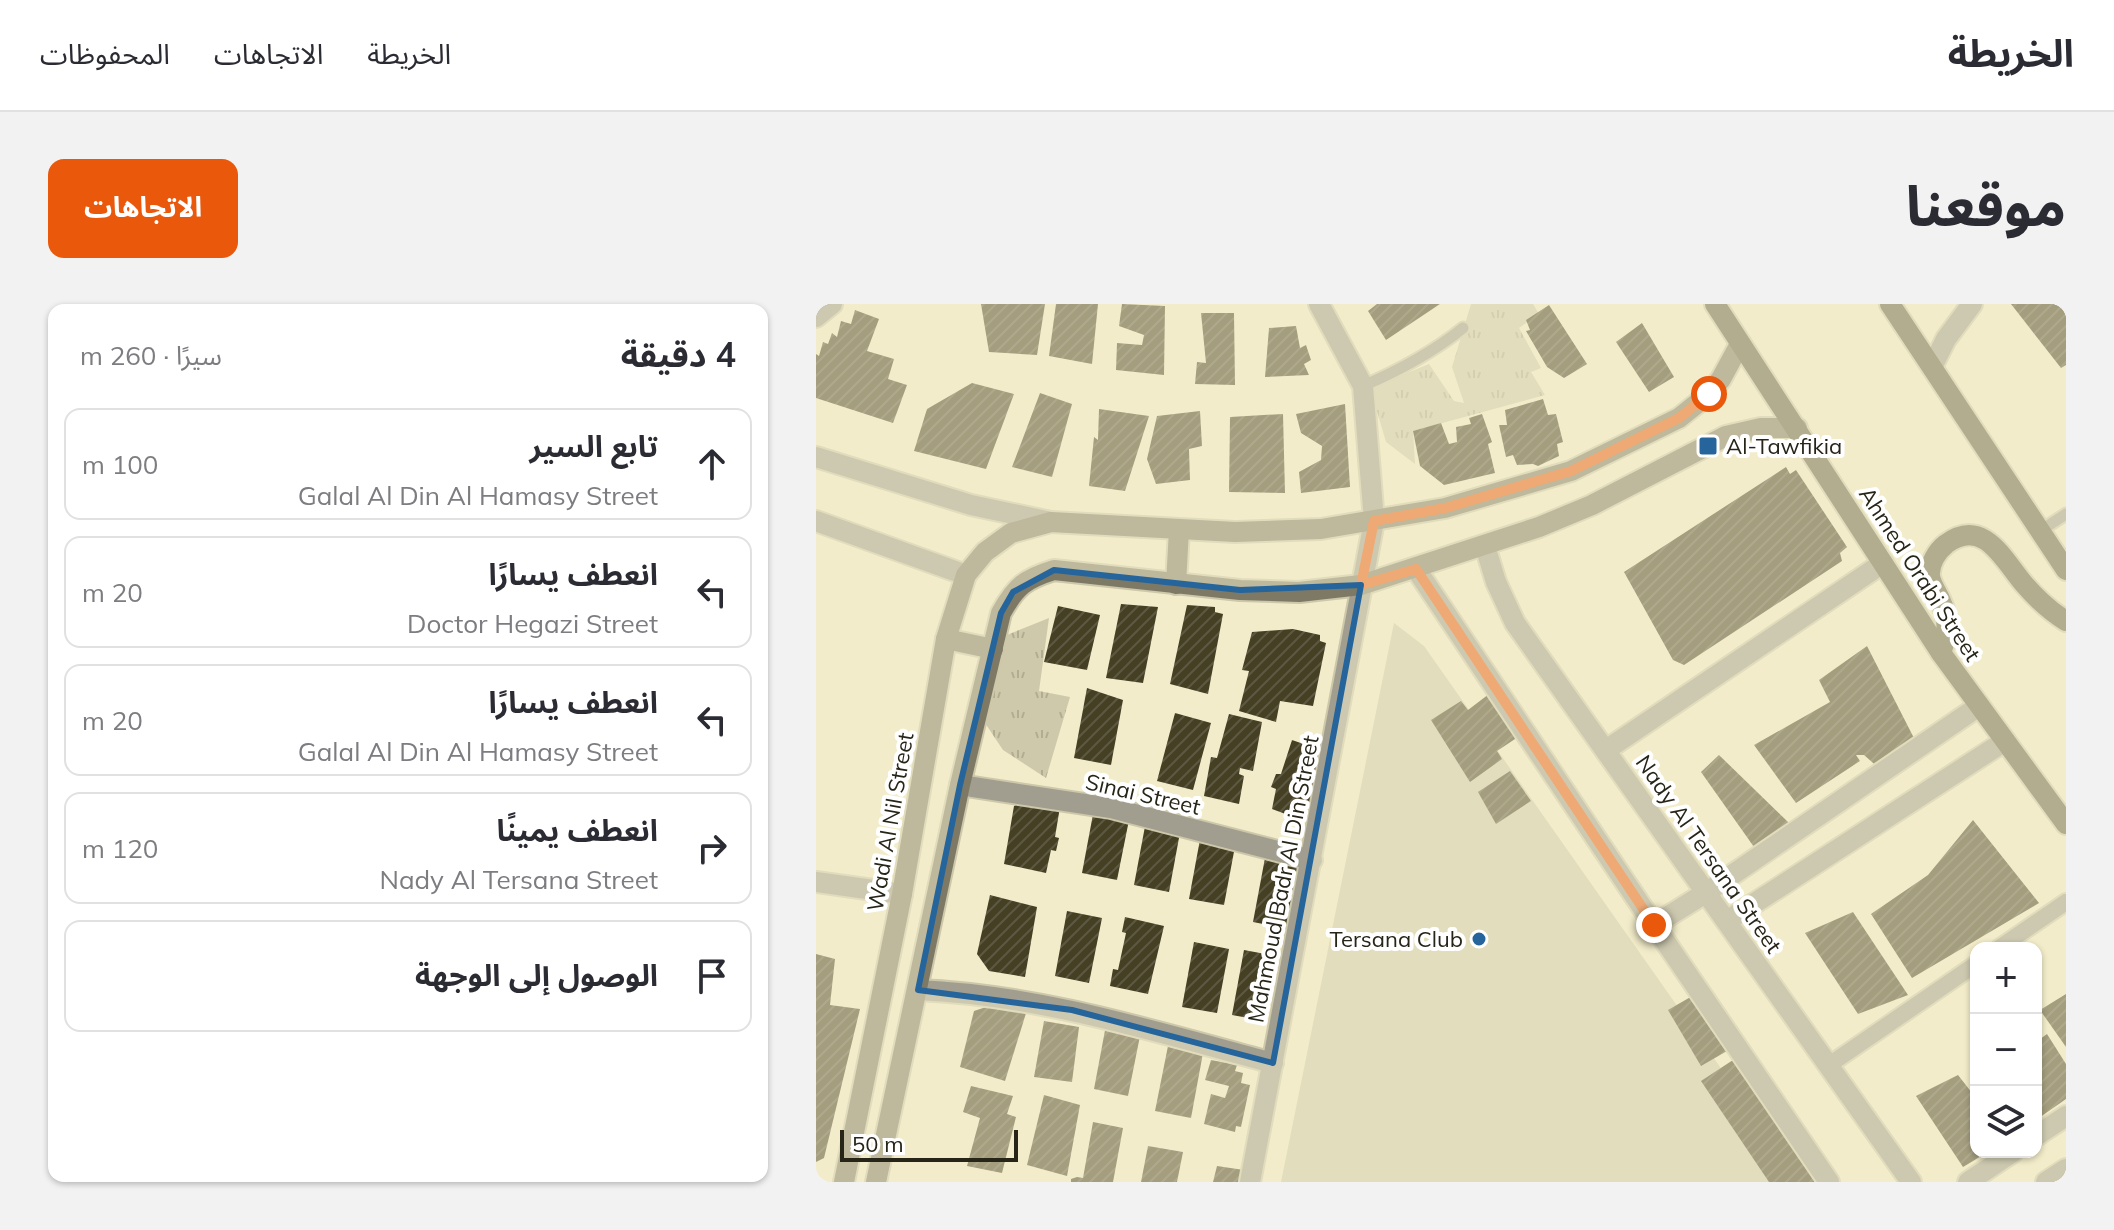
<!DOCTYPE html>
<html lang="ar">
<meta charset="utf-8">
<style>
:root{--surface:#fff;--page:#f2f2f3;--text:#2b2b33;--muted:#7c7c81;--line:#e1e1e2;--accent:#ea580c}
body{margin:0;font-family:Mulish,"Noto Sans Arabic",sans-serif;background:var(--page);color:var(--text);direction:rtl}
.controls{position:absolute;right:24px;bottom:24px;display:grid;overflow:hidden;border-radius:16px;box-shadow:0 2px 6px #0004}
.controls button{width:72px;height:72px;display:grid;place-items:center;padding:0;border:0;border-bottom:2px solid var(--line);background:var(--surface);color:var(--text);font:40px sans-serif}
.scale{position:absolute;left:24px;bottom:20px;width:178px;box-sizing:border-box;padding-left:8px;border:4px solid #272418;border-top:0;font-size:22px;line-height:28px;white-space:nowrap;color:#272418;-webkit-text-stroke:6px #fff;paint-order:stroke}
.stop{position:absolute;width:24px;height:24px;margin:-18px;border:6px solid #ea580c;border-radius:50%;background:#fff}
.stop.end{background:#ea580c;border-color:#fff;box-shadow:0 2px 8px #0008}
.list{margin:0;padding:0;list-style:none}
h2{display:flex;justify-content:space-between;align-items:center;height:104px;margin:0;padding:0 32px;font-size:34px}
h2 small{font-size:26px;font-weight:400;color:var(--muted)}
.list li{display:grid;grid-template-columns:52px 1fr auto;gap:24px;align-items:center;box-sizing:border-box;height:112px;margin:0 16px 16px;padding:0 16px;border:2px solid var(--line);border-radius:16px}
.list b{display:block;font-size:30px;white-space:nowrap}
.list p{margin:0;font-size:26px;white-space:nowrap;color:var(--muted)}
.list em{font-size:26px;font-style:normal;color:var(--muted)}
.icon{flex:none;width:44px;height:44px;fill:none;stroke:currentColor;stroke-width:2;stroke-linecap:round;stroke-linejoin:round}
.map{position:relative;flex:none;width:1250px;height:878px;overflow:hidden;direction:ltr;border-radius:16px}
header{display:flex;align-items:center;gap:48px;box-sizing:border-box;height:112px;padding:0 40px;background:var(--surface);border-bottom:2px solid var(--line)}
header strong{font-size:38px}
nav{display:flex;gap:44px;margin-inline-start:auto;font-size:28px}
.intro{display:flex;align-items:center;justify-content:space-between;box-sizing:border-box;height:192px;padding:0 48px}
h1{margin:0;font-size:56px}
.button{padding:20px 36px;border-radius:16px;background:var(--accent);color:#fff;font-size:28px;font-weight:700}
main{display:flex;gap:48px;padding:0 48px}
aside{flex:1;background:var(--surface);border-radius:16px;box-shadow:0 2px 6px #0004}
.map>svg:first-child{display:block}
</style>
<header>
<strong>الخريطة</strong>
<nav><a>الخريطة</a><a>الاتجاهات</a><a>المحفوظات</a></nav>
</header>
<div class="intro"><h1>موقعنا</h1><a class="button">الاتجاهات</a></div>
<main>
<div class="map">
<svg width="1250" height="878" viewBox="0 0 1250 878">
<defs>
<pattern id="grass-tufts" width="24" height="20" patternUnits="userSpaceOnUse" patternTransform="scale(2)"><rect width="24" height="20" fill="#cfc9ab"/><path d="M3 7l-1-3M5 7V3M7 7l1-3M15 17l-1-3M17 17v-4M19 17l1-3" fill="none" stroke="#b2ac92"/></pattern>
<pattern id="building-hatch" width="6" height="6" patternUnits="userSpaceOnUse" patternTransform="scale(2)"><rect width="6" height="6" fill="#453f23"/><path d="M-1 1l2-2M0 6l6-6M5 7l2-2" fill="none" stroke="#5d5841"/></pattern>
</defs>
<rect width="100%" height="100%" fill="#f2ecca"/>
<g fill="url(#grass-tufts)">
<path d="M655,0H717L723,10L703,24L725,64L715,68L729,91L597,127L599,160L570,138L554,84L613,60L638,97L648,99L636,63Z"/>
<path d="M233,314L223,387L254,393L230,474L187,446L165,413L186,333Z"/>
</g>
<path fill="#cfc9ab" d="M578,319L608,342L985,878H465Z"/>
<g fill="url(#building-hatch)">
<path d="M165,0H229L221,51L173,48Z"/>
<path d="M240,0H282L276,60L233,52Z"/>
<path d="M306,0L349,2L348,71L300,66L301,39L326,41L328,31L303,22Z"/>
<path d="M561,0H624L570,36L552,7Z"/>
<path d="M1195,0H1250V61L1245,64Z"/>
<path d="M733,1L771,60L748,74L731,63L710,27L714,26L710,16Z"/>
<path d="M39,6L63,15L51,47L78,55L72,75L91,81L77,119L0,94V50L3,52L7,38L12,40L16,29L21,33L25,17L35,20Z"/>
<path d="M385,9H418L419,81L379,80L381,58L390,59Z"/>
<path d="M826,19L858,73L833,88L800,38Z"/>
<path d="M480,22L484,44L490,41L495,56L488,60L493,71L449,73L453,24Z"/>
<path d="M156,79L198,90L170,165L98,147L111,105Z"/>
<path d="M224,89L256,100L236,173L196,163Z"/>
<path d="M727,95L732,111L740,110L747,138L741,140L743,152L722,162L717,160L701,161L697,151L690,153L683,121H691L689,106Z"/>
<path d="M529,100L534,183L485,189L483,168L505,156L506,142L485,129L480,110Z"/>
<path d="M283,105L333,112L309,187L273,182L278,133L282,136Z"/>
<path d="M384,107L386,142L373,145L374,176L340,180L331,155L341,112Z"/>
<path d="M467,110L469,189L413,188L414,113Z"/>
<path d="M666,110L676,138L672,140L679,169L628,181L604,162L597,127L625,119L633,140L641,138L640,123L655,120L653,114Z"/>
<path d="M970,163L974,170L980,166L1031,243L1024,249L1026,257L868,361L857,356L808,268Z"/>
<path d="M305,300L342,303L327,379L290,374Z"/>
<path d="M371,301L399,303V308L407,310L392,390L354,380Z"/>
<path d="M242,302L284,311L271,366L228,358Z"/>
<path d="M477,325L504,331V337L510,339L497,402L464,397L460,418L423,407L433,367L426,366L436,328Z"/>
<path d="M1051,342L1100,438L1065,466L1048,451H1040L1044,457L980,499L938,441L1014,398L1003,376Z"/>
<path d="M271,384L307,396L295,461L258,454Z"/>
<path d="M673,390L702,433L681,447L686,455L654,478L615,416L645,397L652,406Z"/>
<path d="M359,409L395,419L377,486L341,477Z"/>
<path d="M413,410L446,418L437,467L424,464L423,470L428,472L423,500L388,492L395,453L401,454Z"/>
<path d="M476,436L508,447L491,518L456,505L460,485L455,483L460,470H465Z"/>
<path d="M903,451L973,519L938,543L885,468Z"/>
<path d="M694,467L715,497L680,520L662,488Z"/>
<path d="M214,494L244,503L239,533L243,534L240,547L235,546L230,569L188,560L198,502Z"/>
<path d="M278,505L314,511L301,576L266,569Z"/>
<path d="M1157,516L1223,599L1096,674L1055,610L1112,571Z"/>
<path d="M330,517L365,523L353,588L318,581Z"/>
<path d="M385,530L420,537L408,601L373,595Z"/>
<path d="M449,554L485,560L472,625L437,618Z"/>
<path d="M174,591L221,603L209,673L173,667L161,650Z"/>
<path d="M251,607L286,614L273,679L239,672Z"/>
<path d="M1037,608L1092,691L1042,710L989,629Z"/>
<path d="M309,613L348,622L332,690L294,682L297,665L302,666L310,629L306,628Z"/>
<path d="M378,638L413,645L401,709L366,703Z"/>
<path d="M428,646L460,652L449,717L416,711Z"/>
<path d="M0,650L19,655L14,701L44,705L8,854L0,858Z"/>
<path d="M1250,690V743L1224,706Z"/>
<path d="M878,691L911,747L885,762L852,706Z"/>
<path d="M179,700L211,706L189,777L144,763L158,707Z"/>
<path d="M228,717L263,723L256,778L218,773Z"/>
<path d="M290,721L325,727L312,792L278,785Z"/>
<path d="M1231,730L1250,760V795L1220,816V738Z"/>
<path d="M352,742L387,749L375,814L339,807Z"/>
<path d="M395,756L421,761L419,767L427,769L425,779L434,781L425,823L420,822L419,828L388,820L395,790L409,794L413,782L389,776Z"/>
<path d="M917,756L999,878H953L885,777Z"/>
<path d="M1142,771L1160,794V848H1172L1147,863L1100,792Z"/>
<path d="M155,782L197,792L191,810L200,813L186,869L151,862L164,814L147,808Z"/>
<path d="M228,791L264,801L251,872L211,861Z"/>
<path d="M277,818L307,824L297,878H255V875L261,873L267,874Z"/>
<path d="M332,842L367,848L361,878H325Z"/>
<path d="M401,862L428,866L426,878H397Z"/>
</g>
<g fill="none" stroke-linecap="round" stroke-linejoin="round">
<g stroke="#cdc8aa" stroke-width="15">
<g id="service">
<path d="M547,82C584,66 616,49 647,24"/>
<path d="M1224,227L1250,210"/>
</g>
</g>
<g stroke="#cdc8aa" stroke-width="20">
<g id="pedestrian">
<path d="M1183,644L1250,598"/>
<path d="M1013,761L1160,660"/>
</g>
</g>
<g stroke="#cdc8aa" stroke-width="24">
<g id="minor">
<path d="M0,13L16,0"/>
<path d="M0,153L155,201L235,218"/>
<path d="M0,217L150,271"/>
<path d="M669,242L680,278L699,319L1095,878"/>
<path d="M600,265L838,621L1013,878"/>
<path d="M790,446L1067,259"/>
<path d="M144,481L295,504L496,556"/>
<path d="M0,578L86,590"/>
<path d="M911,617L1189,437"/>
<path d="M838,621L891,588L1163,402"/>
<path d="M102,686C224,691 340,728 457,759"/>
<path d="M1220,832L1250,812"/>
<path d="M434,878L558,217L547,82L503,0"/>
<path d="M1152,878L1197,848"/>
<path d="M1230,878L1250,865"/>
</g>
</g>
<g stroke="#cdc8aa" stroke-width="24">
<path id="tertiary" d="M1116,63L1130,35L1156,0"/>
</g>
<g stroke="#cdc8aa" stroke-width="24">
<g id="secondary">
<path d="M360,280L363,226"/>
<path d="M130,335L177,345"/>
<path d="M28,878L86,590L130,335L150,271L169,248L195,229L235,218L419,228L505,225L629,204L755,167L863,114L893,90L905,75L924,40"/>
<path d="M60,878L144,481L185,309C200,282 209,275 238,266L424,286L483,288L545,281L723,223L776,201L910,132L945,124H981"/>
</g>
</g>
<g stroke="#cdc8aa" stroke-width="24">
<g id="primary">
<path d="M899,0L1125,349L1250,520"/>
<path d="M1074,0L1250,266"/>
<path d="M1125,349C1132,330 1133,314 1124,295C1121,288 1115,280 1114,272C1113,260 1121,247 1130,240C1168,212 1188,257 1208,280C1220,294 1234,307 1250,317"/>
</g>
</g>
<use href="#service" stroke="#a19e90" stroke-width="11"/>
<use href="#pedestrian" stroke="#a19e90" stroke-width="16"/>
<use href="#minor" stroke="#a19e90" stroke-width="20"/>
<use href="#tertiary" stroke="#a19e90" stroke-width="20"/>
<use href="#secondary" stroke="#7e7965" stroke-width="20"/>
<use href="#primary" stroke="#655f47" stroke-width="20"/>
</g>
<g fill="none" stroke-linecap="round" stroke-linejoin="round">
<path stroke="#ea580c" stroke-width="10" d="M838,621L600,265L545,281L558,217L629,204L755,167L863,114L893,90"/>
</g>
<path d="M0 0H1250V878H0ZM238,266L424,286L545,281L457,759L256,706L102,686L144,481L185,309L197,288Z" fill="#f2ecca" fill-opacity=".55" fill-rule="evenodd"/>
<path fill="none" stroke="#25659b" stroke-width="6" stroke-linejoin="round" d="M238,266L424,286L545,281L457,759L256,706L102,686L144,481L185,309L197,288Z"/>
<g fill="#25659b" stroke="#fff" stroke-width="3">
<rect x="882" y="132" width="20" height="20" rx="4"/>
<circle cx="663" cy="635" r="8"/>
</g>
<g text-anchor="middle" stroke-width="8" stroke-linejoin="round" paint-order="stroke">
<g font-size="22" fill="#272418" stroke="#fff" text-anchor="start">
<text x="910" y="150">Al-Tawfikia</text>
<text x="647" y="643" text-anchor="end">Tersana Club</text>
</g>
<g font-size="22" fill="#272418" stroke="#fff">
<text transform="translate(1104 270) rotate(57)" y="8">Ahmed Orabi Street</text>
<text transform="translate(327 490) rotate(13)" y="8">Sinai Street</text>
<text transform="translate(74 518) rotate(-80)" y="8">Wadi Al Nil Street</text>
<text transform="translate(893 550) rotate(55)" y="8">Nady Al Tersana Street</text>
<text transform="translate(467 575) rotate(-79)" y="8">Mahmoud Badr Al Din Street</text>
</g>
</g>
</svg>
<div class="controls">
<button>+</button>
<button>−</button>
<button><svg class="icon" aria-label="layers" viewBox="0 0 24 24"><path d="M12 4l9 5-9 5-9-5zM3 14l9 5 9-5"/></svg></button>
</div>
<div class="scale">50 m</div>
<div class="stop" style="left:893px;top:90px"></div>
<div class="stop end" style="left:838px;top:621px"></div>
</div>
<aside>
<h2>4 دقيقة<small>سيرًا · 260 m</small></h2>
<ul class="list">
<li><svg class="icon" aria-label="ahead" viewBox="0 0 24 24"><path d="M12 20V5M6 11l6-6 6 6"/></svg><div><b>تابع السير</b><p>Galal Al Din Al Hamasy Street</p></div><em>100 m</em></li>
<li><svg class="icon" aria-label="left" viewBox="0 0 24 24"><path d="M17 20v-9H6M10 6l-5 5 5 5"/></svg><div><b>انعطف يسارًا</b><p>Doctor Hegazi Street</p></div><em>20 m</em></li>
<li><svg class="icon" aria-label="left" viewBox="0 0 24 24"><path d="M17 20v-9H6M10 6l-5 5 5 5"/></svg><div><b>انعطف يسارًا</b><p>Galal Al Din Al Hamasy Street</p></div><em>20 m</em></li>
<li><svg class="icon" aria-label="right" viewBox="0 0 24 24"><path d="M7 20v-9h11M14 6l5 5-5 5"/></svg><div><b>انعطف يمينًا</b><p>Nady Al Tersana Street</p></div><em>120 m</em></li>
<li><svg class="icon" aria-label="arrive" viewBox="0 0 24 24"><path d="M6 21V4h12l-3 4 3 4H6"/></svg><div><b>الوصول إلى الوجهة</b></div></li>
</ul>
</aside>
</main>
